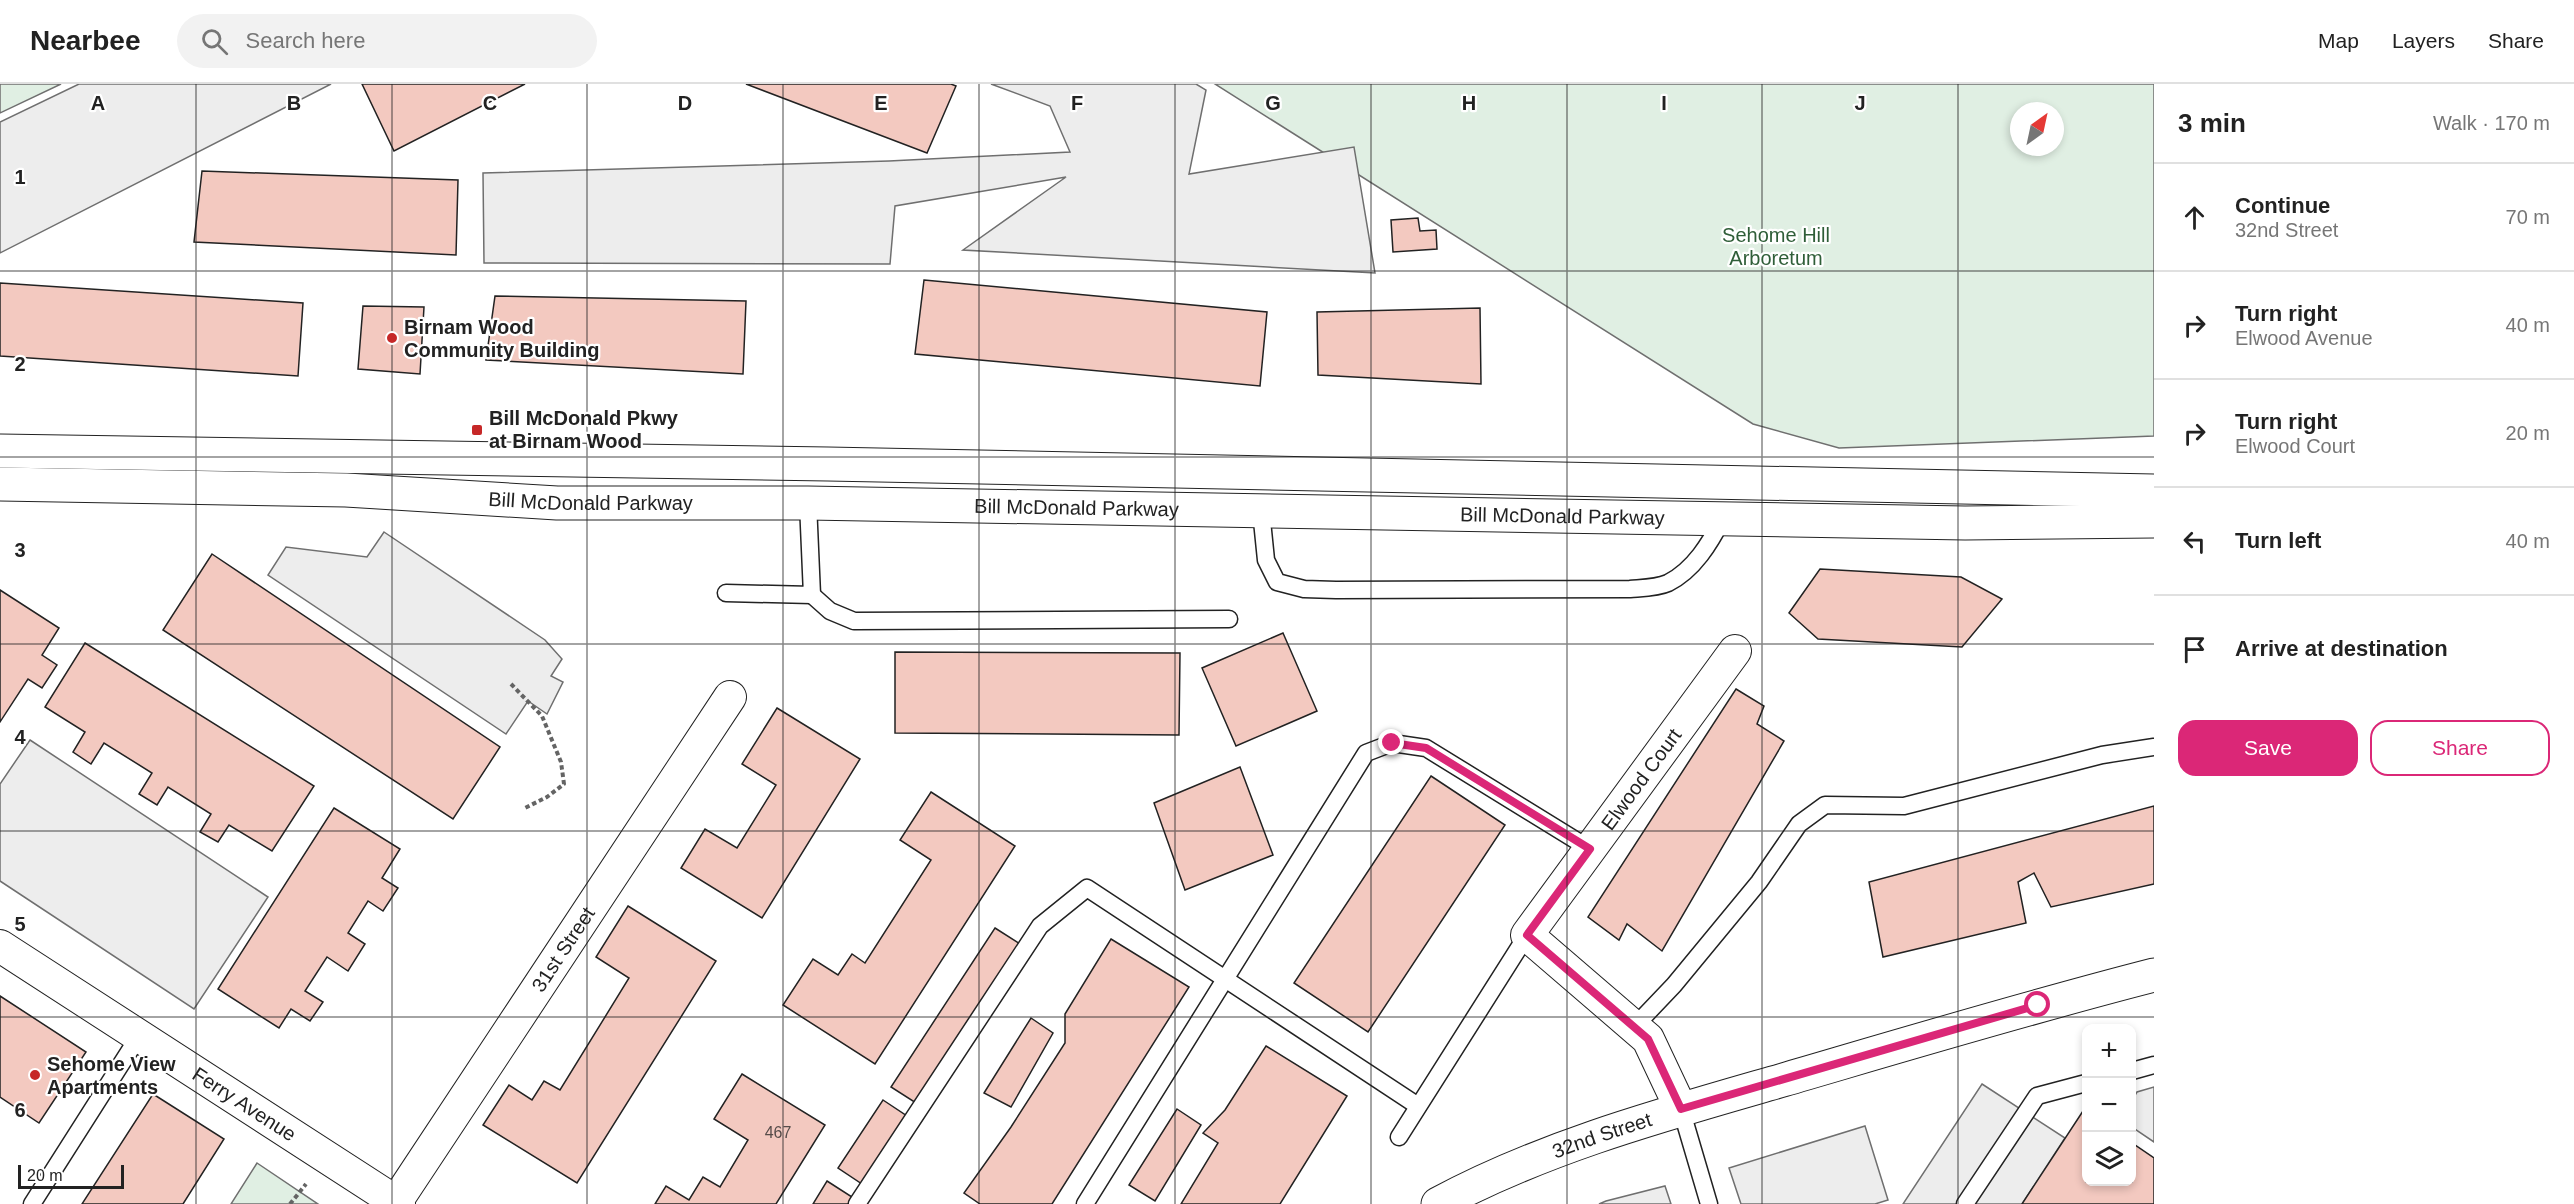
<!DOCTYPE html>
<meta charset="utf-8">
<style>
:root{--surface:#fff;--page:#f2f2f2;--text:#222;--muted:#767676;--line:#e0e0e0;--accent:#db2777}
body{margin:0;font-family:Arial,sans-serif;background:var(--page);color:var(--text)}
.controls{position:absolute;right:18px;bottom:18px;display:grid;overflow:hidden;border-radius:12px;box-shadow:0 3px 9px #0003}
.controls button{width:54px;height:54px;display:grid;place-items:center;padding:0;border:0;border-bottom:2px solid var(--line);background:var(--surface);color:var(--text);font:30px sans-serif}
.compass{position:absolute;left:2010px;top:18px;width:54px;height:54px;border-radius:50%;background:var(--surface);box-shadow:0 3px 9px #0003;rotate:33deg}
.scale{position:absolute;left:18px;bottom:15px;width:106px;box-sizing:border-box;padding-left:6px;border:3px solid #222;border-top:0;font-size:16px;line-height:21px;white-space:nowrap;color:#222;-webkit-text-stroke:4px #fff;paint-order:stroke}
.stop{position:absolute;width:18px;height:18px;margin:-14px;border:4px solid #db2777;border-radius:50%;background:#fff}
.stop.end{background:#db2777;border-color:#fff;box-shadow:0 2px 6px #0008}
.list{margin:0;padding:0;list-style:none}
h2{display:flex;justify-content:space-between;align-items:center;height:78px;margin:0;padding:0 24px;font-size:26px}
h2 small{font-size:20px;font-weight:400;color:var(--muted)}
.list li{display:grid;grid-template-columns:39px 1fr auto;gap:18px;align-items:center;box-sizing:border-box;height:108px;padding:0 24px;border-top:2px solid var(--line)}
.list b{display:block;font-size:22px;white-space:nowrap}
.list p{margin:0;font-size:20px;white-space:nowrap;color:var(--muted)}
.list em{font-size:20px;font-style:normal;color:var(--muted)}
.actions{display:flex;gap:12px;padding:18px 24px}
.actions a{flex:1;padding:14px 0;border:2px solid var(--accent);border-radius:18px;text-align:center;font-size:21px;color:var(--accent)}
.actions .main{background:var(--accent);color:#fff}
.icon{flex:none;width:33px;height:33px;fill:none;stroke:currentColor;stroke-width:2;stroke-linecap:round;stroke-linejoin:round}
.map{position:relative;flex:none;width:2154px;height:1120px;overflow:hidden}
header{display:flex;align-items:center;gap:36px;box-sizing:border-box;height:84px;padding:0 30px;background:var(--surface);border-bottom:2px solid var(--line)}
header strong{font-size:28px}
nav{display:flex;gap:33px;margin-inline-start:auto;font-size:21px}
.search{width:420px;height:54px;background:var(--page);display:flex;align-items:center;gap:15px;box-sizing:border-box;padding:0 21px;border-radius:33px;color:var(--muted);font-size:22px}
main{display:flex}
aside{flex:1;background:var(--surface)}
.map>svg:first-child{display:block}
</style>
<header>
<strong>Nearbee</strong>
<div class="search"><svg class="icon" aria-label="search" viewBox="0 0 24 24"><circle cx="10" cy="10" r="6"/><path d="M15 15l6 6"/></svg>Search here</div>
<nav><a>Map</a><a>Layers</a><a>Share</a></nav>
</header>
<main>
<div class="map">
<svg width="2154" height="1120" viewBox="0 0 2154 1120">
<rect width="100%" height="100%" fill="#fff"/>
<g fill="#e0efe3" stroke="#6f6f6f" stroke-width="1.5" fill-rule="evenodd">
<path d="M0,0H61L0,29Z"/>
<path d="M1215,0H2154V352L1839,364L1753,340ZM2019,27H2055V63H2019Z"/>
<path d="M257,1079L318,1120H231Z"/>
</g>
<g fill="#ededed" stroke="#6f6f6f" stroke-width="1.5">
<path d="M79,0H331L0,169V38Z"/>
<path d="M991,0H1196L1206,6L1189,90L1354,63L1375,189L963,166L1066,93L895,122L890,180L484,179L483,89L889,77L1070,68L1050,22Z"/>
<path d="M384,448L545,556L562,575L551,592L563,598L547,630L528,617L506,650L268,491L286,463L367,473Z"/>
<path d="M30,656L268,813L194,925L0,797V700Z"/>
<path d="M1982,1000L2065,1054L2022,1120H1903Z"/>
<path d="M2154,1003V1058L2132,1043V1016L2137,1008Z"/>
<path d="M1865,1042L1888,1116L1875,1120H1741L1729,1084Z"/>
<path d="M1665,1102L1671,1120H1599L1606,1117Z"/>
</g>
<g fill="#f3c9c0" stroke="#222" stroke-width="1.5">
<path d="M362,0H525L394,67Z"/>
<path d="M746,0H951L956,2L927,69Z"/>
<path d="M202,87L458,96L456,171L194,158Z"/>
<path d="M1418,134L1420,147L1436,146L1437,165L1393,168L1391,136Z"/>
<path d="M924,196L1267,228L1260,302L915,270Z"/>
<path d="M0,199L303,219L298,292L0,272Z"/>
<path d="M495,212L746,217L743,290L486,276Z"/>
<path d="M363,222L424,223L420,290L358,285Z"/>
<path d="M1480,224L1481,300L1318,291L1317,228Z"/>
<path d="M212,470L500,663L453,735L163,546Z"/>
<path d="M1820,485L1961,493L2002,515L1962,563L1818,555L1789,529Z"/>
<path d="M0,506L59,544L42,571L57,581L42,604L28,595L0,638Z"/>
<path d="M1283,549L1317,627L1236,662L1202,584Z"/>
<path d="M85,559L314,702L272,767L229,741L218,758L200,748L211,730L168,703L157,721L139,710L152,689L104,659L91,680L73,668L85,648L45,623Z"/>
<path d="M895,568L1180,569L1179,651L895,649Z"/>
<path d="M1736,605L1764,622L1757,640L1784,657L1662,867L1627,840L1619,856L1588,833Z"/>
<path d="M777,624L860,675L762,834L681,784L705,745L737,764L776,701L742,680Z"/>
<path d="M1240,683L1273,771L1185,806L1154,719Z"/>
<path d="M1431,692L1505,741L1368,948L1294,899Z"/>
<path d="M931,708L1015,762L875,980L783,921L813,875L838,891L852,870L865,879L931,776L900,756Z"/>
<path d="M2154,722V800L2051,823L2034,789L2018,798L2026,839L1883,873L1869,798Z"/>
<path d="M334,724L400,765L382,794L398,804L383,827L368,817L348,849L365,860L348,887L327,873L305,907L323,918L310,937L291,925L279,944L218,905Z"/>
<path d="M628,822L716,877L577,1099L483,1041L509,1001L532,1016L544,997L560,1006L629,894L596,873Z"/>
<path d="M995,844L1020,860L916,1019L891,1003Z"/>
<path d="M1111,855L1189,903L1052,1120H980L964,1109L1011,1043L1065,959V930Z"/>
<path d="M0,912L86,968L39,1039L0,1013Z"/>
<path d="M1031,934L1053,949L1011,1023L984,1009Z"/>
<path d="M1266,962L1347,1012L1280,1120H1181L1218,1059L1203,1049L1225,1026Z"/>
<path d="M742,990L825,1041L776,1120H655L666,1102L689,1116L703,1093L720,1103L748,1056L714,1035Z"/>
<path d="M153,1010L224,1055L183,1120H82Z"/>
<path d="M883,1016L907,1032L862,1100L838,1084Z"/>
<path d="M1177,1025L1201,1041L1155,1117L1129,1101Z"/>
<path d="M2083,1027L2086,1030V1098H2132V1059L2154,1074V1120H2022Z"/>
<path d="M827,1097L852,1113L848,1120H813Z"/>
</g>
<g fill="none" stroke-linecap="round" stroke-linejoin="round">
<g stroke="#222" stroke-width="19">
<g id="service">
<path d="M1261,427L1266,476L1277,498L1304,505L1336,506L1630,505C1641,504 1657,504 1668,499C1694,486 1710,459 1723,434"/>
<path d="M726,509L812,511L808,419"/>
<path d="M812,511L830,527L854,537L1229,535"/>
<path d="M1634,943L1674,901L1759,798L1799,740L1825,721L1904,722L2102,671L2154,663"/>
<path d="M2132,987L2154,981"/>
<path d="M1681,1025L1709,1120"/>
<path d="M1399,1053L1527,851"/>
<path d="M32,1120L139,952"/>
<path d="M857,1120L1040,842L1087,804L1418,1022"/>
<path d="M1085,1120L1366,669L1392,659L1426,664L1590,765"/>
<path d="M1965,1120L2037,1012L2086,999"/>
</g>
</g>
<g stroke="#222" stroke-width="34">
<g id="minor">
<path id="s1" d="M0,862L399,1120"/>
<path id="s2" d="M1681,1025L1648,955L1527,851L1735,567"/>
<path id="s3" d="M396,1118L730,613"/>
</g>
</g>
<g stroke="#222" stroke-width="35">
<g id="tertiary">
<path id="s4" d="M1438,1120C1546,1062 1665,1030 1783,996C1906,960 2029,923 2154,891"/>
</g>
</g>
<g stroke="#222" stroke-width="35">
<g id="secondary">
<path d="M0,367L828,380L2154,407"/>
<path id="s5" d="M0,400L346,406L557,419H808L1965,439L2154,437"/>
</g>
</g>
<g stroke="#646464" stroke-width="4" stroke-dasharray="4.5 3" stroke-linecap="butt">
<path d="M511,600L542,632L561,678L564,700L547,713L523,725"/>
<path d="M290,1120L306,1100"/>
</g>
<use href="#service" stroke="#fff" stroke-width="16"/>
<use href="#minor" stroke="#fff" stroke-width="32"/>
<use href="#tertiary" stroke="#fff" stroke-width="33"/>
<use href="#secondary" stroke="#fff" stroke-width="33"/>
</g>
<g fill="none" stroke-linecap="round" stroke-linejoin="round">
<path stroke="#db2777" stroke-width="8" d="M1392,659L1426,664L1590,765L1527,851L1648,955L1681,1025L2038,921"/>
</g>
<path fill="none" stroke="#222" stroke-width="1.5" stroke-opacity="0.55" d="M196,0V1120M392,0V1120M587,0V1120M783,0V1120M979,0V1120M1175,0V1120M1371,0V1120M1567,0V1120M1762,0V1120M1958,0V1120M0,187H2154M0,373H2154M0,560H2154M0,747H2154M0,933H2154"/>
<g fill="#c62828" stroke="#fff" stroke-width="2">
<circle cx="392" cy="254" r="6"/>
<rect x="471" y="340" width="12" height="12" rx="3"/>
<circle cx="35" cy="991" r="6"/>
</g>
<g text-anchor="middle" stroke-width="4.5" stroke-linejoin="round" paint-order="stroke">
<g font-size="16" fill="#564c4a">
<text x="778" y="1054">467</text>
</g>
<g font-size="20" fill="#2f5e38" stroke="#fff">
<text x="1776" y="158">Sehome Hill<tspan x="1776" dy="23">Arboretum</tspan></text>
</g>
<g font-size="20" font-weight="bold" fill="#222" stroke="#fff" text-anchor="start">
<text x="404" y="250">Birnam Wood<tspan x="404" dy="23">Community Building</tspan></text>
<text x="489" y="341">Bill McDonald Pkwy<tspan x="489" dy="23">at Birnam Wood</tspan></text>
<text x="47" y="987">Sehome View<tspan x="47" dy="23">Apartments</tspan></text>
</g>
<g font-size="20" fill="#222" stroke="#fff">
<text dy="7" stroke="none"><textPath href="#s5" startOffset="591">Bill McDonald Parkway</textPath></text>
<text dy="7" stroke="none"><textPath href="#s5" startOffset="1077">Bill McDonald Parkway</textPath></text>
<text dy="7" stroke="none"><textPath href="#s5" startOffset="1563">Bill McDonald Parkway</textPath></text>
<text dy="7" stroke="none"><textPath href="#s2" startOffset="430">Elwood Court</textPath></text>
<text dy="7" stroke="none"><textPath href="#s3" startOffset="303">31st Street</textPath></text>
<text dy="7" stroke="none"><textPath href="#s1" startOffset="291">Ferry Avenue</textPath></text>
<text dy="7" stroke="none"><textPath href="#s4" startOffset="178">32nd Street</textPath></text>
</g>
</g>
<g font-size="20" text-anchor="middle" font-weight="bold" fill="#222" stroke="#fff" stroke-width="4.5" stroke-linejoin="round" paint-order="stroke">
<text x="98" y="26">A</text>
<text x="294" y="26">B</text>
<text x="490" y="26">C</text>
<text x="685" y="26">D</text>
<text x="881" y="26">E</text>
<text x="1077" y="26">F</text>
<text x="1273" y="26">G</text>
<text x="1469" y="26">H</text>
<text x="1664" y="26">I</text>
<text x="1860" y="26">J</text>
<text x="20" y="100">1</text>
<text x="20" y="287">2</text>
<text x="20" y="473">3</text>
<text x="20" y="660">4</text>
<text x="20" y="847">5</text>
<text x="20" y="1033">6</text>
</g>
</svg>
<div class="controls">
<button>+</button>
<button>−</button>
<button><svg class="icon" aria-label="layers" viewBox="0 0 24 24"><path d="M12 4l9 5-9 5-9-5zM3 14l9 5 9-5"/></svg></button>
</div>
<svg class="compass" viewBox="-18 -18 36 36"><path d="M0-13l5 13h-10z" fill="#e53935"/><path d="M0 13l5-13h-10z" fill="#767676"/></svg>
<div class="scale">20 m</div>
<div class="stop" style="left:2038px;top:921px"></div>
<div class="stop end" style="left:1392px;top:659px"></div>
</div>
<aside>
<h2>3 min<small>Walk · 170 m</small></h2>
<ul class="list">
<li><svg class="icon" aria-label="ahead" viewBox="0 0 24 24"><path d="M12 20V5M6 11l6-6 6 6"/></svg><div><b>Continue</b><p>32nd Street</p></div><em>70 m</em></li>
<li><svg class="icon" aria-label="right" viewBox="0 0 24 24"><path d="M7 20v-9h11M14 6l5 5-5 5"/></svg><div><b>Turn right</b><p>Elwood Avenue</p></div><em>40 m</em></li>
<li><svg class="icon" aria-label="right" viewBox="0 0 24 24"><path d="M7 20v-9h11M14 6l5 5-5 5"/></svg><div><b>Turn right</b><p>Elwood Court</p></div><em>20 m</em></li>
<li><svg class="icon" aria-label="left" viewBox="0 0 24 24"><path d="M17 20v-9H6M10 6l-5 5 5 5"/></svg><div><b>Turn left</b></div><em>40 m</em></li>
<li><svg class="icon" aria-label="arrive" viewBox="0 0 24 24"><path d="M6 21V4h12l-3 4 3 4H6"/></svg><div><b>Arrive at destination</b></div></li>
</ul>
<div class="actions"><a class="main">Save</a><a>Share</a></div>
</aside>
</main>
